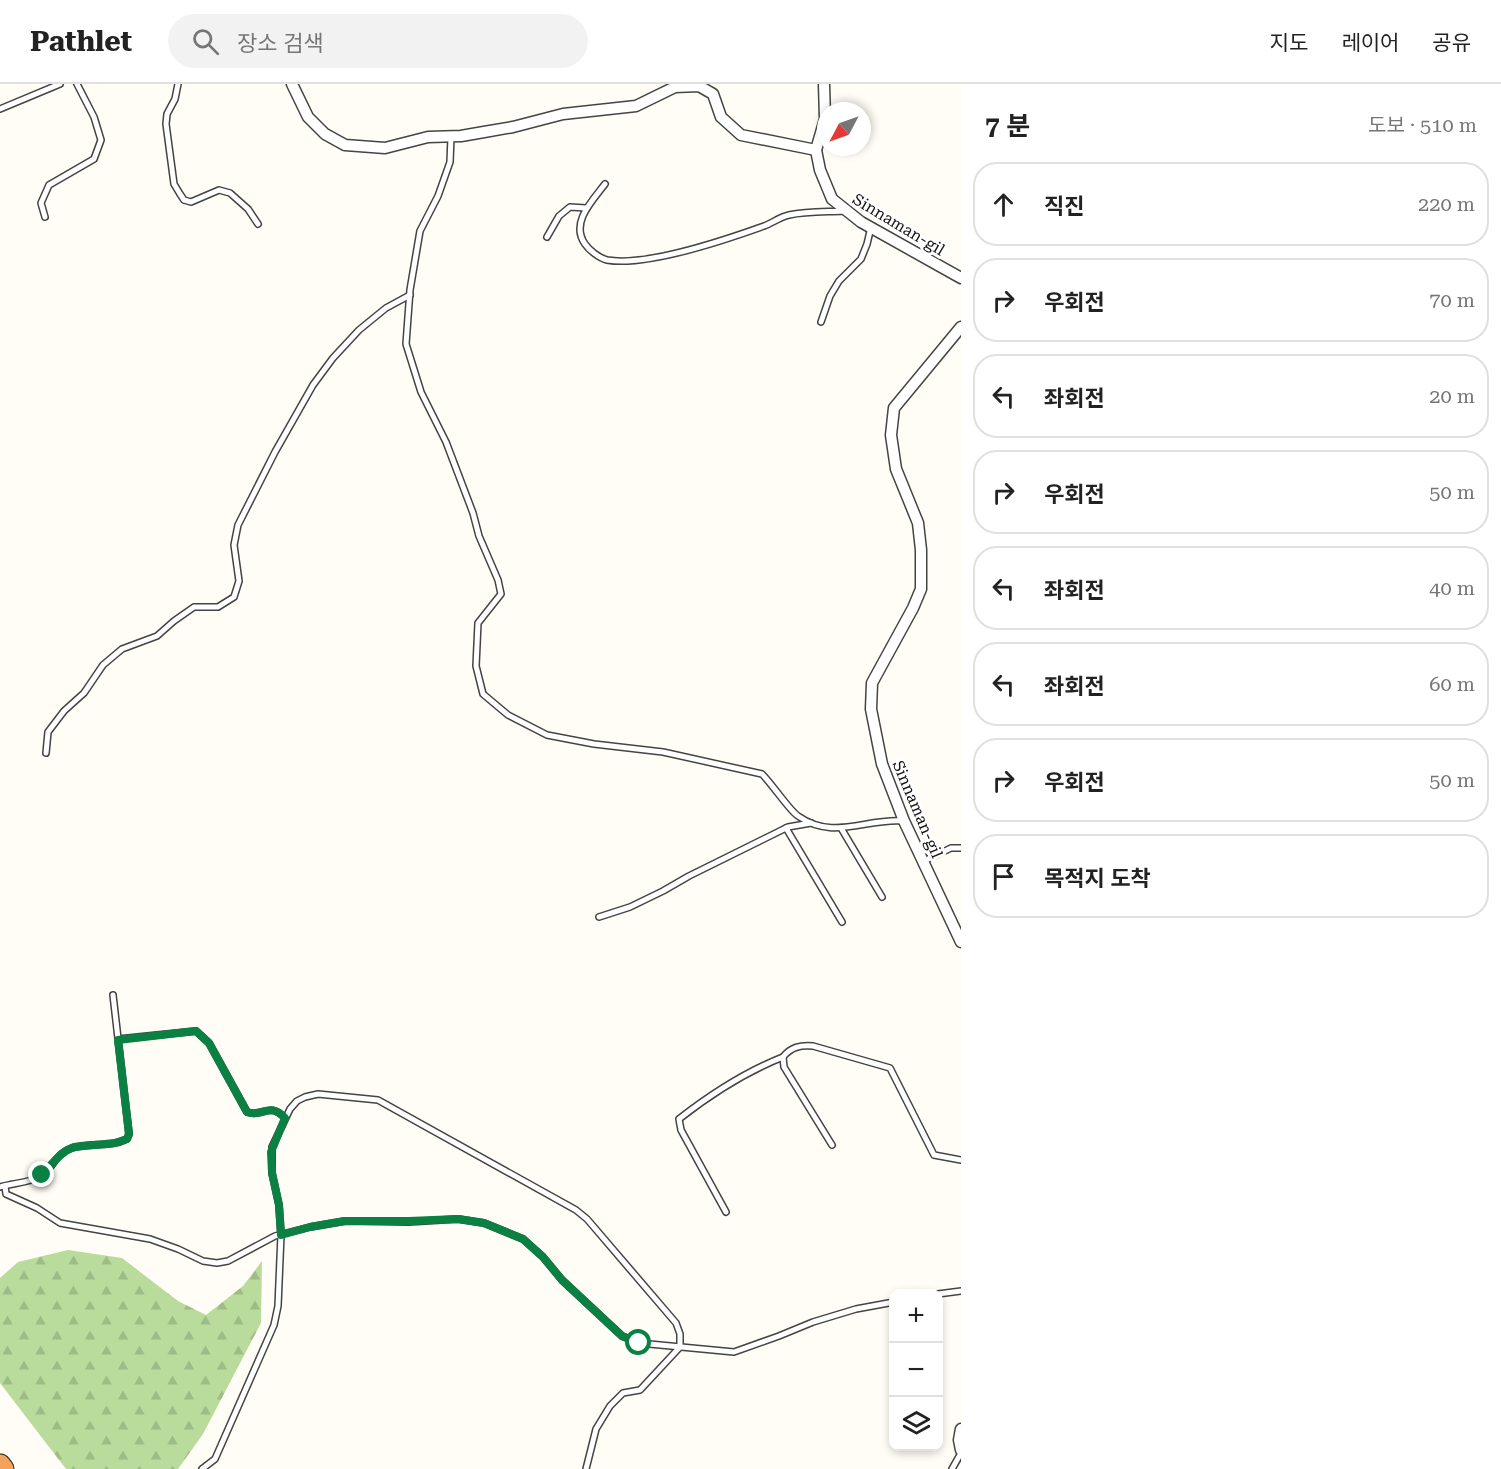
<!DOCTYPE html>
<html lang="ko">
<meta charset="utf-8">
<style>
:root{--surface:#fff;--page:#f2f2f2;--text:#222;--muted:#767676;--line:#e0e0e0}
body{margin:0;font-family:"Roboto Serif","Noto Sans KR",serif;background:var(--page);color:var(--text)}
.controls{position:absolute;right:18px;bottom:18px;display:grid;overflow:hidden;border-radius:12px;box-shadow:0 3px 9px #0003}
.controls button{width:54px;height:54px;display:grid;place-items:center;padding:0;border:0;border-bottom:2px solid var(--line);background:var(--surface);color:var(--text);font:30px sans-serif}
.compass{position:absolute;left:817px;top:18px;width:54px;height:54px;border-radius:50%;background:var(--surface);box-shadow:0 3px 9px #0003;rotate:229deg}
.stop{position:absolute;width:18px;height:18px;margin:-14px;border:4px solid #0b8043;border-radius:50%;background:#fff}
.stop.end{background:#0b8043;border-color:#fff;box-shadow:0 2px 6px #0008}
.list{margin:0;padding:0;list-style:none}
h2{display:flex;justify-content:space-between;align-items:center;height:78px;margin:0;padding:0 24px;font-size:26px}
h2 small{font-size:20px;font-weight:400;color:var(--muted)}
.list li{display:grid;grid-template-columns:39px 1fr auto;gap:18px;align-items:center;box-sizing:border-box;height:84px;margin:0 12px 12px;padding:0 12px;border:2px solid var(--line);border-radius:24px}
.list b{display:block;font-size:22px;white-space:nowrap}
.list em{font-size:20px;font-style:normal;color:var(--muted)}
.icon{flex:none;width:33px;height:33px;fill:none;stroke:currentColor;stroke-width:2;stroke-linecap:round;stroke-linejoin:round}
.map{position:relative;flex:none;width:961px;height:1385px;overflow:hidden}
header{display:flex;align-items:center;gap:36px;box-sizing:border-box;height:84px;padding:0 30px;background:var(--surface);border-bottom:2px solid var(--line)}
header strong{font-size:28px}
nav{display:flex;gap:33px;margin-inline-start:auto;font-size:21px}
.search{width:420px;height:54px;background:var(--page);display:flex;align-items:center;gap:15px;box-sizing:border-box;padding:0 21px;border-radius:33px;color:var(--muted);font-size:22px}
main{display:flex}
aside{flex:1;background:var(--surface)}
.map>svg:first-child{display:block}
</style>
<header>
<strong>Pathlet</strong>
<div class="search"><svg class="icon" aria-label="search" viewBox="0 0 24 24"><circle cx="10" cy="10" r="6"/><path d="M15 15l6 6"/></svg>장소 검색</div>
<nav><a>지도</a><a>레이어</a><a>공유</a></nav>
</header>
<main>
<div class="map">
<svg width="961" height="1385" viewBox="0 0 961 1385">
<defs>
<pattern id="forest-firs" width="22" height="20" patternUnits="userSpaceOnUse" patternTransform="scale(1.5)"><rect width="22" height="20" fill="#b9dc9c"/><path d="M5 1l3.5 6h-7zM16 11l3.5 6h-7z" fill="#9ebc85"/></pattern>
</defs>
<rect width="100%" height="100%" fill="#fffdf5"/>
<path fill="url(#forest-firs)" d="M68,1166L122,1174L178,1217L206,1231L243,1202L262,1177L261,1239L203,1350L178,1385H66L0,1299V1194L18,1178Z"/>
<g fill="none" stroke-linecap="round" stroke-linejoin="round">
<g stroke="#444" stroke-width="8">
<g id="service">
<path d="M178,0L175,15L167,30L166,40L174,100L180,110L184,116L191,118L219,106L230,109L248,125L258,140"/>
<path d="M0,25L60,0"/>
<path d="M451,53L450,78L438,112L420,147L410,206L406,260L421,308L446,358L473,429L479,452L498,496L501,510L478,539L476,582L483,610L508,631L547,651L594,660L663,668L762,690C773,701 789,726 798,732C834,757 865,734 903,737"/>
<path d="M605,100C592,117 570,139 585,160C589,166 599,174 607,176C646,183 725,156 764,142C772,139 780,133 789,131C807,127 826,128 844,127"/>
<path d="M45,133L41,119L49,101L94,75L101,56L94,33L77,0"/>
<path d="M547,153L559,132L570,123L586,124"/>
<path d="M821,238L830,212L839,197L861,175L867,160L871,143"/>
<path d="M46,669L48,648L64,627L84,609L103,581L122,565L157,552L174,537L194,523H218L234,513L239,497L234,461L238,441L275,368L313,301L333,274L359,246L386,224L410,211"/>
<path d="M786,744L842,838"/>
<path d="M841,744L882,813"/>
<path d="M924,777L951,764H961"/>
<path d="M599,833L630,823L663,807L689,792L788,743L811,739"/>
<path d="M118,955L196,947L209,959L247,1028C263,1034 269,1017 285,1034"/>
<path d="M832,1061L784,983L783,973C791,963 800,961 813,962L890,984L934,1071L961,1076"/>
<path d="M5,1102L6,1110L37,1124L60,1139L150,1155L178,1165L203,1177L217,1179L228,1177L275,1152L310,1143L345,1137L409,1138L458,1135L484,1139L523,1155L543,1173L562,1196L622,1252L639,1259L734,1268L779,1252L813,1238L856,1225L894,1218"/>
<path d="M0,1103C12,1099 30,1099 41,1092C53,1084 57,1068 72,1064C89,1058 110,1064 127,1055L129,1050L113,911"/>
<path d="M726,1128L681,1046L679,1035C711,1010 745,988 783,973"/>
<path d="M938,1210L961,1207"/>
<path d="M202,1385L215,1375L274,1241L278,1222L281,1151L279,1121L272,1089V1063L290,1025L297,1017L305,1013L318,1010L378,1016L576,1126L587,1135L676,1239L680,1250V1263L640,1306L623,1309L610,1322L596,1345L586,1385"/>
<path d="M952,1385L961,1369"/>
</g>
</g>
<g stroke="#444" stroke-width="13">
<g id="minor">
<path d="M292,0L308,33L325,50L345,61L385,64L428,53L461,52L484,48L513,43L563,30L636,22L675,3L699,2L713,10L721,33L741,51L816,66"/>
<path d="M824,0L825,35L816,66L820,86L832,115L861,138L961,194"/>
<path d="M961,243L894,324L891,351L896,385L918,439L921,466V505L913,524L872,599L871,625L882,680L904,737L961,858"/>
<path d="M961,1345L959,1356L961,1366"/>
</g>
</g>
<g stroke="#222" stroke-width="23">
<path id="motorway" d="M0,1381L3,1385"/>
</g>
<use href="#service" stroke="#fff" stroke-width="5"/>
<use href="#minor" stroke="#fff" stroke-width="10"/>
<use href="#motorway" stroke="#f5a25d" stroke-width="21"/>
</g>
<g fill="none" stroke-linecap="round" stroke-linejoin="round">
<path stroke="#0b8043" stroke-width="8" d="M42,1091C52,1080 60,1068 74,1063L115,1059L127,1055L129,1050L118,956L196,947L209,959L247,1028C263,1034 269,1017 285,1034L271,1068L272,1089L279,1121L281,1151L310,1143L345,1137H409L458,1135L484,1139L523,1155L543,1173L562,1196L622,1252L639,1259"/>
</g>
<g text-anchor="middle" stroke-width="6" stroke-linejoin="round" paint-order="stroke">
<g font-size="16" fill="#111" stroke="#fff">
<text transform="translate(899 140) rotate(31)" y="6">Sinnaman-gil</text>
<text transform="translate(918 725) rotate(67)" y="6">Sinnaman-gil</text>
</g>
</g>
</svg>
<div class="controls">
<button>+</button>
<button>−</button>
<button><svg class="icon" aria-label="layers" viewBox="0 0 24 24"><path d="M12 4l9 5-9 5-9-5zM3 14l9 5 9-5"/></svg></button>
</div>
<svg class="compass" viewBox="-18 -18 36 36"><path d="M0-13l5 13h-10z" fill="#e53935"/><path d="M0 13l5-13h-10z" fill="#767676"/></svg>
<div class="stop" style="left:639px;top:1259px"></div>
<div class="stop end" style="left:42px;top:1091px"></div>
</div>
<aside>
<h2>7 분<small>도보 · 510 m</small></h2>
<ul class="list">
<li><svg class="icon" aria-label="ahead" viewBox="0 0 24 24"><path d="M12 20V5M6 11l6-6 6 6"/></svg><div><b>직진</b></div><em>220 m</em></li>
<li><svg class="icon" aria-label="right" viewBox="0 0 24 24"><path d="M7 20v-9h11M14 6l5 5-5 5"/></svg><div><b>우회전</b></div><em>70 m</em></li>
<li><svg class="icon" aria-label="left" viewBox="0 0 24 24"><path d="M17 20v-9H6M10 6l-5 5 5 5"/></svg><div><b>좌회전</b></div><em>20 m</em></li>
<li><svg class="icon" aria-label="right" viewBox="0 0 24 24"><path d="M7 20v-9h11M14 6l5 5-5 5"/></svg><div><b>우회전</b></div><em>50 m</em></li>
<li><svg class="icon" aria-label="left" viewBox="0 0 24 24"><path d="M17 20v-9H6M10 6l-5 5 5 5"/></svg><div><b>좌회전</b></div><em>40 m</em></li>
<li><svg class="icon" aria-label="left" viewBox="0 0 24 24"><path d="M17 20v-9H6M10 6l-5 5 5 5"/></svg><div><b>좌회전</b></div><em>60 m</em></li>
<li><svg class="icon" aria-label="right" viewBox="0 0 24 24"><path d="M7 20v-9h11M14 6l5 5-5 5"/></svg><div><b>우회전</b></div><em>50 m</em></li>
<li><svg class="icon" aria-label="arrive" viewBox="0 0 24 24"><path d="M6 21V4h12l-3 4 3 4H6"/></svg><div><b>목적지 도착</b></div></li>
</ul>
</aside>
</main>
